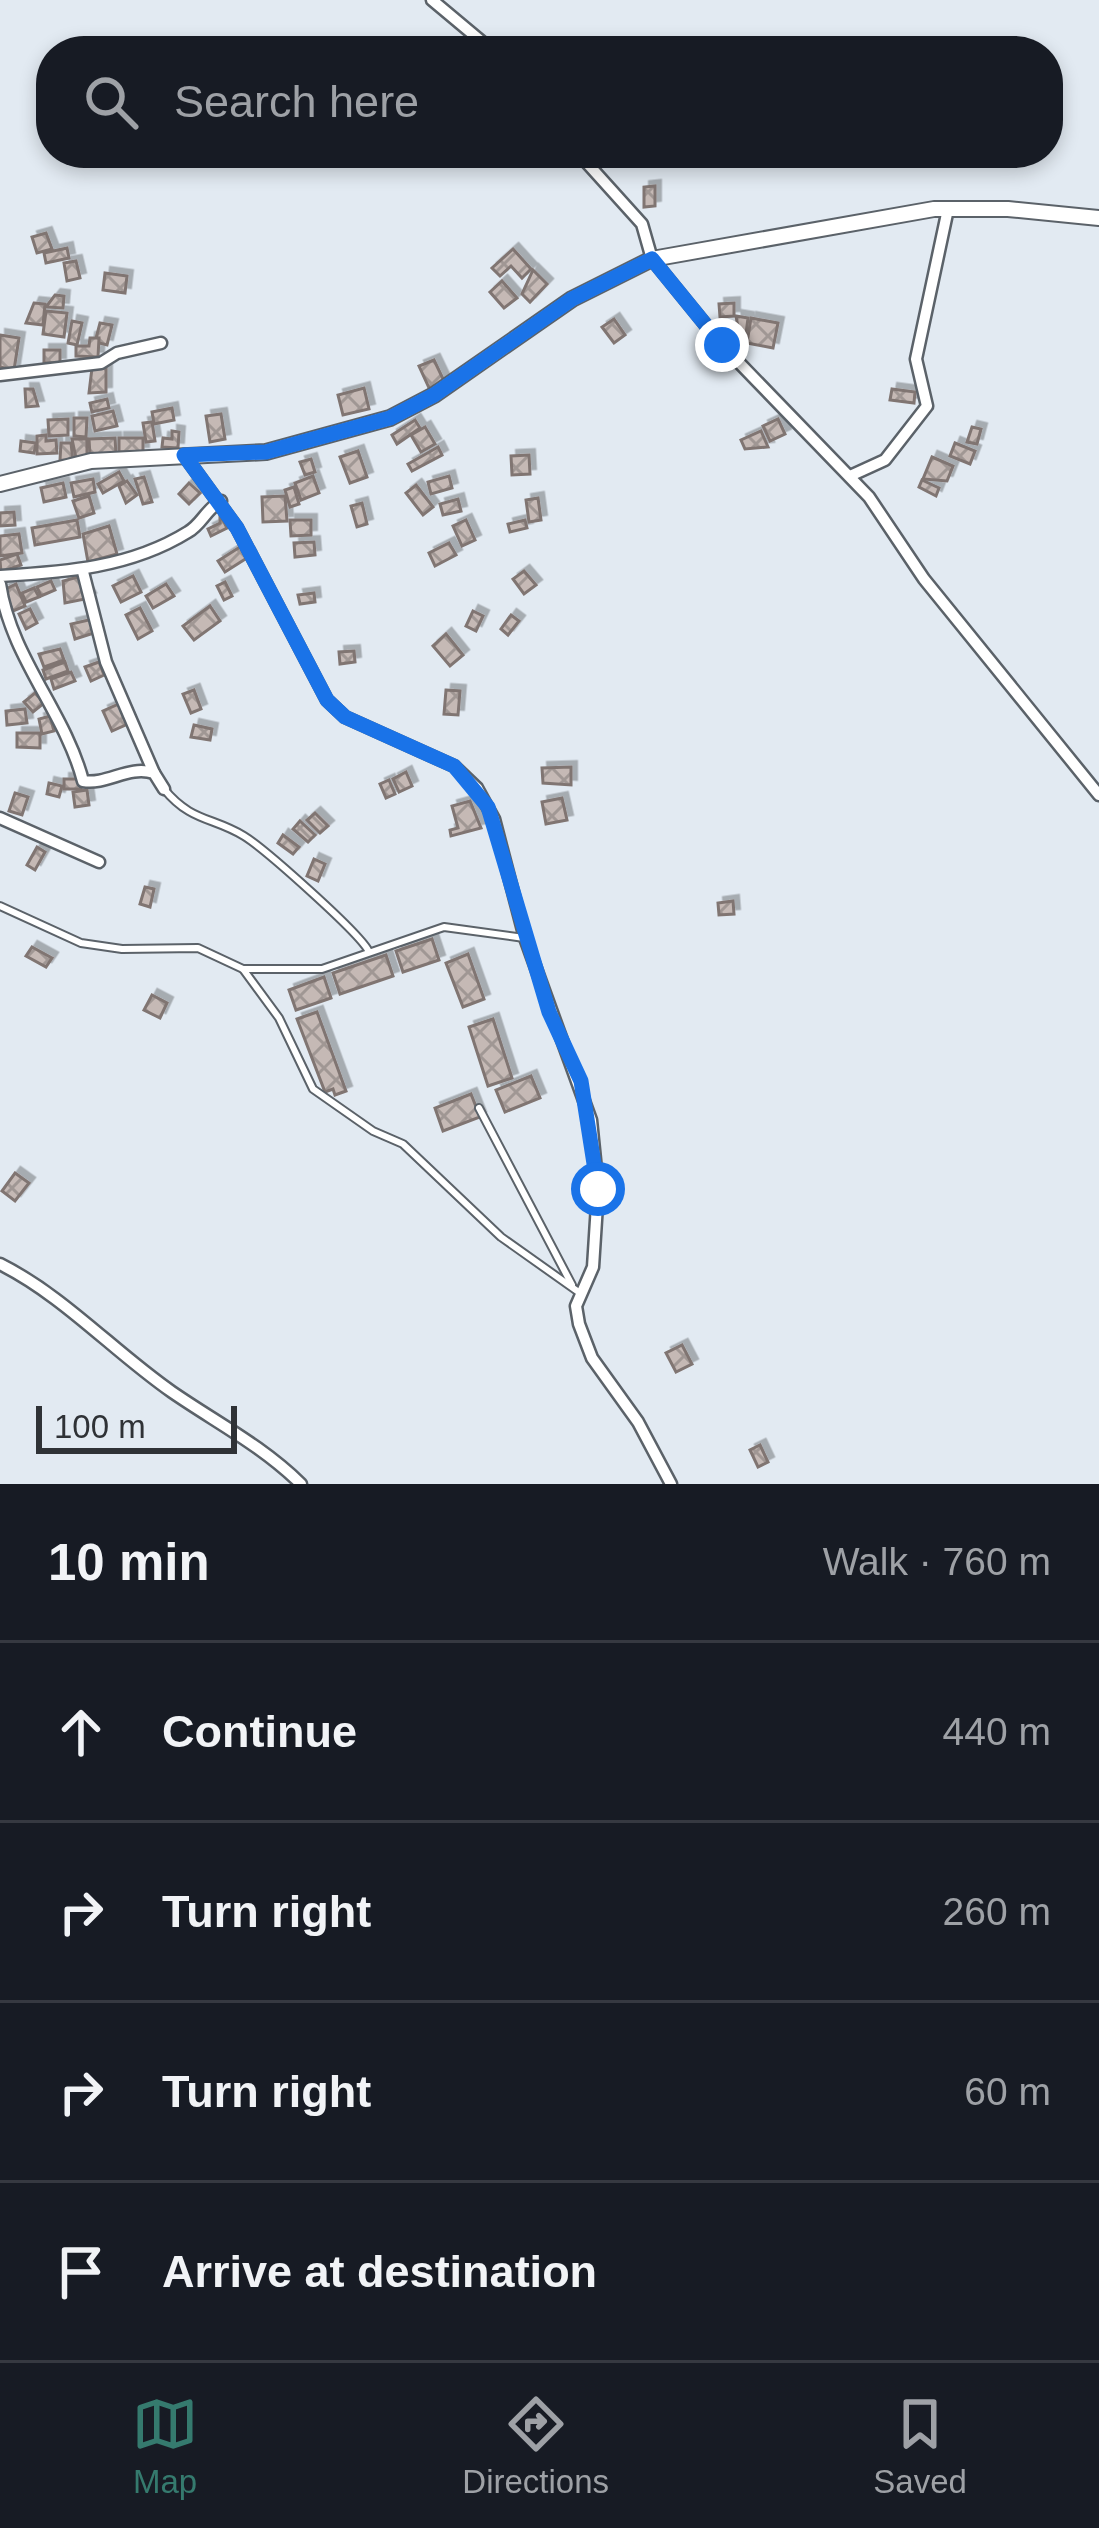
<!DOCTYPE html>
<meta charset="utf-8">
<style>
:root{--surface:#171b24;--page:#242831;--text:#f1f3f6;--muted:#9ea1a6;--line:#363941;--accent:#357a6e}
body{margin:0;font-family:Arial,sans-serif;background:var(--page);color:var(--text)}
.scale{position:absolute;left:36px;bottom:30px;width:201px;box-sizing:border-box;padding-left:12px;border:6px solid #2f3236;border-top:0;font-size:33px;line-height:42px;white-space:nowrap;color:#2f3236;-webkit-text-stroke:9px #e2eaf2;paint-order:stroke}
.stop{position:absolute;width:36px;height:36px;margin:-27px;border:9px solid #1a73e8;border-radius:50%;background:#fff}
.stop.end{background:#1a73e8;border-color:#fff;box-shadow:0 3px 12px #0008}
.list{margin:0;padding:0;list-style:none}
h2{display:flex;justify-content:space-between;align-items:center;height:156px;margin:0;padding:0 48px;font-size:51px}
h2 small{font-size:39px;font-weight:400;color:var(--muted)}
.list li{display:grid;grid-template-columns:78px 1fr auto;gap:36px;align-items:center;box-sizing:border-box;height:180px;padding:0 48px;border-top:3px solid var(--line)}
.list b{display:block;font-size:45px;white-space:nowrap}
.list em{font-size:39px;font-style:normal;color:var(--muted)}
.icon{flex:none;width:66px;height:66px;fill:none;stroke:currentColor;stroke-width:2;stroke-linecap:round;stroke-linejoin:round}
.map{position:relative;flex:none;width:1099px;height:1484px;overflow:hidden}
.search{position:absolute;background:var(--surface);box-shadow:0 6px 18px #0003;left:36px;right:36px;top:36px;height:132px;display:flex;align-items:center;gap:30px;box-sizing:border-box;padding:0 42px;border-radius:48px;color:var(--muted);font-size:45px}
.sheet{height:876px;background:var(--surface)}
nav{display:flex;justify-content:space-around;align-items:center;box-sizing:border-box;height:168px;border-top:3px solid var(--line);background:var(--surface);font-size:33px;color:var(--muted)}
nav a{display:grid;justify-items:center;gap:6px}
nav .on{color:var(--accent)}
.map>svg:first-child{display:block}
</style>
<div class="map">
<svg width="1099" height="1484" viewBox="0 0 1099 1484">
<defs>
<pattern id="building-cross-hatch" width="8" height="8" patternUnits="userSpaceOnUse" patternTransform="scale(3)"><rect width="8" height="8" fill="#c5b9b5"/><path d="M0 0l8 8M0 8l8-8" fill="none" stroke="#a09794"/></pattern>
<filter id="shadow"><feDropShadow dx="5.5" dy="-5.5" stdDeviation="0" flood-color="#0004"/></filter>
</defs>
<rect width="100%" height="100%" fill="#e2eaf2"/>
<g fill="url(#building-cross-hatch)" stroke="#807572" stroke-width="3" filter="url(#shadow)">
<path d="M655,186V206L644,207V187Z"/>
<path d="M46,233L52,249L37,253L32,237Z"/>
<path d="M67,248L69,258L46,263L44,253Z"/>
<path d="M513,249L531,269L522,278L511,266L500,276L492,268Z"/>
<path d="M76,261L80,278L67,281L64,263Z"/>
<path d="M533,270L547,284L530,302L522,294Z"/>
<path d="M105,273L127,276L125,293L103,290Z"/>
<path d="M502,281L517,298L504,308L490,292Z"/>
<path d="M55,295L64,296L63,308L46,307Z"/>
<path d="M34,303L45,304L43,325L26,323Z"/>
<path d="M734,303V316L720,317L719,304Z"/>
<path d="M46,311L67,313L64,337L43,334Z"/>
<path d="M736,316L748,318L746,334L739,333Z"/>
<path d="M751,318L778,323L773,348L747,343Z"/>
<path d="M614,319L625,335L614,343L602,327Z"/>
<path d="M72,321L82,323L77,345L68,343Z"/>
<path d="M100,323L112,325L107,345L95,342Z"/>
<path d="M0,335L19,338L14,370L0,367Z"/>
<path d="M90,338H99L98,357L76,356V346H89Z"/>
<rect x="44" y="350" width="16" height="13"/>
<path d="M434,360L445,383L430,390L419,366Z"/>
<path d="M92,368H106V392L89,393Z"/>
<path d="M364,388L369,409L343,415L338,395Z"/>
<path d="M25,389H33L38,406L26,407Z"/>
<path d="M892,389L915,392L914,403L890,400Z"/>
<path d="M107,399L109,408L92,412L90,403Z"/>
<path d="M172,408L174,420L154,424L152,412Z"/>
<path d="M113,411L117,426L95,431L92,416Z"/>
<path d="M221,414L225,439L210,442L206,416Z"/>
<path d="M74,418H87L86,437L74,436Z"/>
<path d="M68,419V435L49,436L48,420Z"/>
<path d="M778,419L785,434L770,441L763,426Z"/>
<path d="M415,420L420,428L397,444L392,435Z"/>
<path d="M152,422L155,441L146,442L143,423Z"/>
<path d="M425,427L435,444L421,452L411,435Z"/>
<path d="M972,427L981,429L977,444L967,442Z"/>
<path d="M172,431L179,432L178,448L162,447L163,438L172,439Z"/>
<path d="M761,431L768,447L745,449L741,440Z"/>
<path d="M46,435V441L56,440L57,453L37,454V436Z"/>
<path d="M115,438L116,454L90,455L89,439Z"/>
<rect x="119" y="438" width="24" height="14"/>
<path d="M72,439H87V457L76,458Z"/>
<path d="M21,441L36,443L34,453L20,451Z"/>
<path d="M61,443H71L73,461L60,460Z"/>
<path d="M955,443L975,451L970,464L950,456Z"/>
<path d="M438,447L442,455L412,471L408,464Z"/>
<path d="M358,451L367,477L350,483L340,457Z"/>
<path d="M529,455L530,474L512,475L511,456Z"/>
<path d="M932,457L953,466L947,481L923,479Z"/>
<path d="M311,459L315,472L305,475L300,462Z"/>
<path d="M119,472L124,481L103,493L98,484Z"/>
<path d="M313,476L319,493L301,500L295,483Z"/>
<path d="M449,476L452,488L431,494L428,482Z"/>
<path d="M144,477L152,502L143,504L135,479Z"/>
<path d="M93,479L95,492L74,497L71,483Z"/>
<path d="M922,480L939,488L936,496L919,487Z"/>
<path d="M127,481L137,495L126,503L119,486Z"/>
<path d="M63,483L66,497L44,502L41,488Z"/>
<path d="M189,483L200,493L189,504L179,494Z"/>
<path d="M416,485L433,507L423,515L406,493Z"/>
<path d="M294,487L299,504L290,507L285,490Z"/>
<path d="M89,496L94,513L79,518L73,501Z"/>
<path d="M285,496L287,521L263,522L262,497Z"/>
<path d="M538,498L541,520L529,522L526,500Z"/>
<path d="M458,499L461,511L443,515L440,504Z"/>
<path d="M362,503L367,524L357,527L351,506Z"/>
<path d="M14,512L15,525L0,526V513Z"/>
<path d="M220,514L227,528L211,536L208,529L220,523Z"/>
<path d="M77,520L80,537L35,545L32,528Z"/>
<path d="M290,520H311V535L291,536Z"/>
<path d="M466,520L475,540L462,546L453,526Z"/>
<path d="M525,520L527,528L510,532L508,524Z"/>
<path d="M109,526L117,554L88,562L83,534Z"/>
<path d="M19,534L22,553L0,556V536Z"/>
<path d="M314,542L315,555L295,557L294,543Z"/>
<path d="M449,543L456,555L435,566L429,553Z"/>
<path d="M243,545L250,556L225,572L218,561Z"/>
<path d="M17,554L21,565L1,572L0,560Z"/>
<path d="M524,571L536,585L524,594L513,579Z"/>
<path d="M133,576L141,592L121,602L113,586Z"/>
<path d="M78,577L90,598L65,603L63,581Z"/>
<path d="M51,581L55,590L41,596L37,587Z"/>
<path d="M225,582L232,596L224,600L217,586Z"/>
<path d="M16,584L25,606L13,611L4,590Z"/>
<path d="M166,584L174,596L153,608L146,596Z"/>
<path d="M34,588L39,597L26,602L22,593Z"/>
<path d="M314,593L315,602L300,604L298,595Z"/>
<path d="M210,606L220,621L194,640L183,626Z"/>
<path d="M140,608L152,631L138,639L126,615Z"/>
<path d="M30,609L37,623L26,629L19,614Z"/>
<path d="M473,611L483,616L476,631L466,626Z"/>
<path d="M511,615L519,621L508,635L501,629Z"/>
<path d="M93,619L97,632L75,639L71,624Z"/>
<path d="M446,634L463,655L450,666L433,646Z"/>
<path d="M60,649L64,660L44,667L39,654Z"/>
<path d="M354,651L355,662L340,664L339,652Z"/>
<path d="M65,662L68,671L46,679L43,670Z"/>
<path d="M99,662L104,675L91,681L85,667Z"/>
<path d="M71,672L75,681L54,689L51,679Z"/>
<path d="M194,690L201,709L191,713L183,694Z"/>
<path d="M446,690L460,691L458,715L444,714Z"/>
<path d="M35,693L44,703L33,712L24,702Z"/>
<path d="M121,703L130,723L112,731L103,711Z"/>
<path d="M25,709L27,723L7,725L6,711Z"/>
<path d="M50,716L54,731L42,734L39,719Z"/>
<path d="M194,725L212,729L210,740L191,737Z"/>
<path d="M17,733H40V748L17,747Z"/>
<path d="M571,767V785L543,783L542,768Z"/>
<path d="M406,772L412,786L399,792L393,779Z"/>
<rect x="64" y="779" width="17" height="10"/>
<path d="M389,780L395,794L386,798L380,784Z"/>
<path d="M49,783L62,786L59,797L47,794Z"/>
<path d="M87,790L89,805L75,807L73,792Z"/>
<path d="M15,793L28,797L22,815L9,811Z"/>
<path d="M562,798L567,820L546,824L542,802Z"/>
<path d="M470,801L481,828L451,836L450,830L458,828L452,806Z"/>
<path d="M315,813L328,826L320,833L307,820Z"/>
<path d="M300,821L315,835L308,842L293,829Z"/>
<path d="M283,835L299,847L293,854L278,843Z"/>
<path d="M37,847L45,852L35,870L27,865Z"/>
<path d="M314,859L325,864L318,881L307,876Z"/>
<path d="M145,887L154,889L150,907L140,904Z"/>
<path d="M733,901L734,914L719,915L718,903Z"/>
<path d="M432,939L439,960L403,972L396,951Z"/>
<path d="M32,947L52,958L46,967L26,956Z"/>
<path d="M468,954L484,999L463,1007L446,963Z"/>
<path d="M386,955L393,976L340,994L333,973Z"/>
<path d="M324,977L331,998L296,1010L289,990Z"/>
<path d="M152,995L167,1003L160,1018L144,1010Z"/>
<path d="M317,1012L346,1091L335,1095L333,1089L325,1092L297,1019Z"/>
<path d="M493,1019L512,1078L488,1086L469,1027Z"/>
<path d="M531,1076L540,1098L505,1112L496,1090Z"/>
<path d="M471,1094L480,1117L443,1131L435,1108Z"/>
<path d="M15,1173L29,1183L15,1201L2,1191Z"/>
<path d="M682,1345L692,1364L676,1372L666,1353Z"/>
<path d="M760,1445L768,1462L758,1467L750,1450Z"/>
</g>
<g fill="none" stroke-linecap="round" stroke-linejoin="round">
<g stroke="#5b6269" stroke-width="10">
<g id="service">
<path d="M164,789C191,822 213,817 244,836C265,849 362,935 369,952"/>
<path d="M0,906L81,943L122,949L198,948L243,969L279,1018L313,1089L373,1131L403,1144L501,1237L580,1293"/>
<path d="M243,969H322L444,927L524,938"/>
<path d="M479,1108L572,1285"/>
</g>
</g>
<g stroke="#5b6269" stroke-width="15">
<g id="minor">
<path d="M432,0L493,51"/>
<path d="M578,153L642,224L652,259L722,345L869,497L924,579L1099,795"/>
<path d="M0,375L101,363L117,353L161,343"/>
<path d="M184,455L237,528L327,700L345,717L454,766L477,788L494,819L525,938L591,1120L598,1189L593,1267L576,1306L579,1324L592,1358L638,1422L671,1484"/>
<path d="M850,476L885,460L927,406L916,359L948,209"/>
<path d="M83,572L106,662L154,773"/>
<path d="M0,576C65,572 130,568 188,532C202,524 206,509 221,501"/>
<path d="M0,584C11,658 65,712 83,781C108,785 128,765 154,773L164,789"/>
<path d="M0,818L99,862"/>
<path d="M0,1264C64,1296 113,1351 172,1392C217,1423 261,1445 301,1484"/>
</g>
</g>
<g stroke="#5b6269" stroke-width="18">
<path id="tertiary" d="M0,484L91,461L266,452L390,418L434,395L572,299L652,259L934,209H1008L1099,218"/>
</g>
<use href="#service" stroke="#fff" stroke-width="6"/>
<use href="#minor" stroke="#fff" stroke-width="10"/>
<use href="#tertiary" stroke="#fff" stroke-width="14"/>
</g>
<g fill="none" stroke-linecap="round" stroke-linejoin="round">
<path stroke="#1a73e8" stroke-width="15" d="M598,1189L581,1081L549,1012L488,807L454,766L345,717L327,700L237,528L184,455L266,452L390,418L434,395L572,299L652,259L722,345"/>
</g>
</svg>
<div class="scale">100 m</div>
<div class="stop" style="left:598px;top:1189px"></div>
<div class="stop end" style="left:722px;top:345px"></div>
<div class="search"><svg class="icon" aria-label="search" viewBox="0 0 24 24"><circle cx="10" cy="10" r="6"/><path d="M15 15l6 6"/></svg>Search here</div>
</div>
<section class="sheet">
<h2>10 min<small>Walk · 760 m</small></h2>
<ul class="list">
<li><svg class="icon" aria-label="ahead" viewBox="0 0 24 24"><path d="M12 20V5M6 11l6-6 6 6"/></svg><div><b>Continue</b></div><em>440 m</em></li>
<li><svg class="icon" aria-label="right" viewBox="0 0 24 24"><path d="M7 20v-9h11M14 6l5 5-5 5"/></svg><div><b>Turn right</b></div><em>260 m</em></li>
<li><svg class="icon" aria-label="right" viewBox="0 0 24 24"><path d="M7 20v-9h11M14 6l5 5-5 5"/></svg><div><b>Turn right</b></div><em>60 m</em></li>
<li><svg class="icon" aria-label="arrive" viewBox="0 0 24 24"><path d="M6 21V4h12l-3 4 3 4H6"/></svg><div><b>Arrive at destination</b></div></li>
</ul>
</section>
<nav>
<a class="on"><svg class="icon" aria-label="map" viewBox="0 0 24 24"><path d="M3 6l6-2 6 2 6-2v14l-6 2-6-2-6 2zM9 4v14M15 6v14"/></svg>Map</a>
<a><svg class="icon" aria-label="directions" viewBox="0 0 24 24"><path d="M12 3l9 9-9 9-9-9zM9 14v-3h6M13 9l2 2-2 2"/></svg>Directions</a>
<a><svg class="icon" aria-label="saved" viewBox="0 0 24 24"><path d="M7 4h10v16l-5-4-5 4z"/></svg>Saved</a>
</nav>
